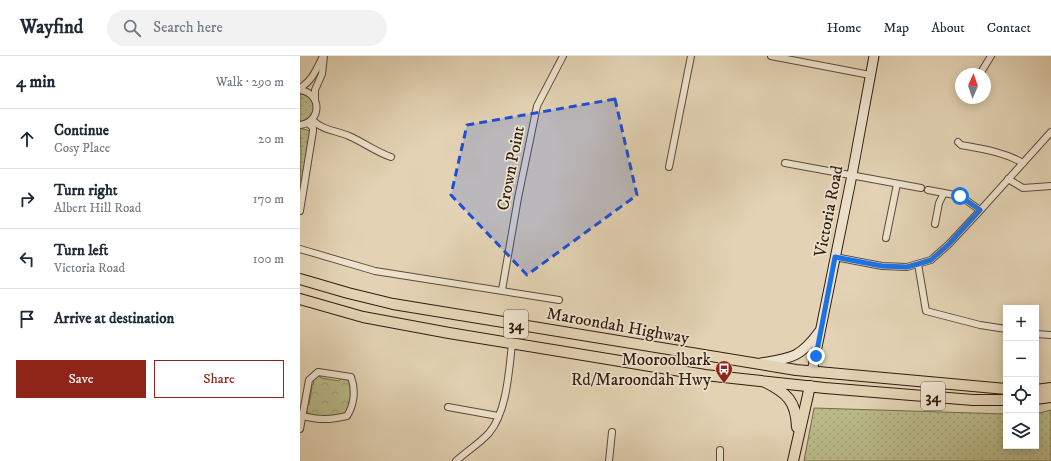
<!DOCTYPE html>
<meta charset="utf-8">
<style>
:root{--surface:#fff;--page:#f2f2f3;--text:#1f2937;--muted:#747a83;--line:#e0e1e3;--accent:#8f2418}
body{margin:0;font-family:"IM FELL DW Pica",serif;background:var(--page);color:var(--text)}
.controls{position:absolute;right:12px;bottom:12px;display:grid;overflow:hidden;border-radius:0px;box-shadow:0 2px 10px #0003}
.controls button{width:36px;height:36px;display:grid;place-items:center;padding:0;border:0;border-bottom:1px solid var(--line);background:var(--surface);color:var(--text);font:20px sans-serif}
.compass{position:absolute;left:655px;top:12px;width:36px;height:36px;border-radius:50%;background:var(--surface);box-shadow:0 2px 10px #0003;rotate:2deg}
.stop{position:absolute;width:12px;height:12px;margin:-9px;border:3px solid #1a73e8;border-radius:50%;background:#fff}
.stop.end{background:#1a73e8;border-color:#fff;box-shadow:0 1px 4px #0008}
.list{margin:0;padding:0;list-style:none}
h2{display:flex;justify-content:space-between;align-items:center;height:52px;margin:0;padding:0 16px;font-size:17px}
h2 small{font-size:13px;font-weight:400;color:var(--muted)}
.list li{display:grid;grid-template-columns:26px 1fr auto;gap:12px;align-items:center;box-sizing:border-box;height:60px;padding:0 16px;border-top:1px solid var(--line)}
.list b{display:block;font-size:15px;white-space:nowrap}
.list p{margin:0;font-size:13px;white-space:nowrap;color:var(--muted)}
.list em{font-size:13px;font-style:normal;color:var(--muted)}
.actions{display:flex;gap:8px;padding:12px 16px}
.actions a{flex:1;padding:9px 0;border:1px solid var(--accent);border-radius:0px;text-align:center;font-size:14px;color:var(--accent)}
.actions .main{background:var(--accent);color:#fff}
.icon{flex:none;width:22px;height:22px;fill:none;stroke:currentColor;stroke-width:2;stroke-linecap:round;stroke-linejoin:round}
.map{position:relative;flex:none;width:751px;height:405px;overflow:hidden}
header{display:flex;align-items:center;gap:24px;box-sizing:border-box;height:56px;padding:0 20px;background:var(--surface);border-bottom:1px solid var(--line)}
header strong{font-size:19px}
nav{display:flex;gap:22px;margin-inline-start:auto;font-size:14px}
.search{width:280px;height:36px;background:var(--page);display:flex;align-items:center;gap:10px;box-sizing:border-box;padding:0 14px;border-radius:22px;color:var(--muted);font-size:15px}
main{display:flex}
aside{flex:1;background:var(--surface)}
.map>svg:first-child{display:block}
</style>
<header>
<strong>Wayfind</strong>
<div class="search"><svg class="icon" aria-label="search" viewBox="0 0 24 24"><circle cx="10" cy="10" r="6"/><path d="M15 15l6 6"/></svg>Search here</div>
<nav><a>Home</a><a>Map</a><a>About</a><a>Contact</a></nav>
</header>
<main>
<aside>
<h2>4 min<small>Walk · 290 m</small></h2>
<ul class="list">
<li><svg class="icon" aria-label="ahead" viewBox="0 0 24 24"><path d="M12 20V5M6 11l6-6 6 6"/></svg><div><b>Continue</b><p>Cosy Place</p></div><em>20 m</em></li>
<li><svg class="icon" aria-label="right" viewBox="0 0 24 24"><path d="M7 20v-9h11M14 6l5 5-5 5"/></svg><div><b>Turn right</b><p>Albert Hill Road</p></div><em>170 m</em></li>
<li><svg class="icon" aria-label="left" viewBox="0 0 24 24"><path d="M17 20v-9H6M10 6l-5 5 5 5"/></svg><div><b>Turn left</b><p>Victoria Road</p></div><em>100 m</em></li>
<li><svg class="icon" aria-label="arrive" viewBox="0 0 24 24"><path d="M6 21V4h12l-3 4 3 4H6"/></svg><div><b>Arrive at destination</b></div></li>
</ul>
<div class="actions"><a class="main">Save</a><a>Share</a></div>
</aside>
<div class="map">
<svg width="751" height="405" viewBox="0 0 751 405">
<defs>
<pattern id="grass-dots" width="8" height="8" patternUnits="userSpaceOnUse"><rect width="8" height="8" fill="#baba89"/><path d="M2 2h.1M6 6h.1" fill="none" stroke="#a09f75" stroke-width="1.8" stroke-linecap="round"/></pattern>
<pattern id="park-crowns" width="20" height="18" patternUnits="userSpaceOnUse"><rect width="20" height="18" fill="#baba89"/><path d="M2 6a3 3 0 1 1 6 0M12 15a3 3 0 1 1 6 0" fill="none" stroke="#a09f75"/></pattern>
</defs>
<rect width="100%" height="100%" fill="#e3d3b4"/>
<filter id="stains"><feTurbulence type="fractalNoise" baseFrequency=".005" numOctaves="4"/><feColorMatrix values="0 0 0 0 .2 0 0 0 0 .09 0 0 0 0 .02 0 0 0 .5 -.17"/></filter>
<radialGradient id="worn" r=".72"><stop offset=".6" stop-color="#630" stop-opacity="0"/><stop offset="1" stop-color="#630" stop-opacity=".3"/></radialGradient>
<g fill="url(#grass-dots)" stroke="#766b4c">
<path d="M0,38C18,40 19,64 0,65Z"/>
<path d="M0,72L10,75L0,136L1,96Z"/>
<path d="M514,352L706,358V390H736V358L751,354V405H504Z"/>
</g>
<path fill="url(#park-crowns)" stroke="#766b4c" d="M19,319L21,322L39,325L42,322L50,325C52,335 52,355 41,360C36,362 30,360 25,360C19,360 12,361 7,356L6,350L9,349L12,331L11,329H13L14,326L10,323Z"/>
<g fill="none" stroke-linecap="round" stroke-linejoin="round">
<g stroke="#5e4a38" stroke-width="8">
<g id="minor">
<path d="M471,0L570,19"/>
<path d="M680,18L691,0"/>
<path d="M0,32C12,25 16,14 22,2"/>
<path d="M0,34C22,37 22,66 0,69"/>
<path d="M15,43V34L22,18L24,0"/>
<path d="M12,64C24,75 35,74 49,80C63,86 76,96 91,101"/>
<path d="M658,86L661,89C683,93 704,96 723,107"/>
<path d="M485,107L621,132"/>
<path d="M369,111L391,0"/>
<path d="M708,123L723,132L751,130"/>
<path d="M628,134L660,140L680,154"/>
<path d="M0,155L13,75V72L8,67"/>
<path d="M635,168L639,147L644,137"/>
<path d="M586,182L597,128"/>
<path d="M0,193L75,215L259,244"/>
<path d="M535,201L582,210L607,211L631,204L649,188L677,158L751,76"/>
<path d="M618,208L626,255L680,269L706,273"/>
<path d="M202,234L218,142L237,50L263,0"/>
<path d="M736,278L751,279"/>
<path d="M148,351L198,360"/>
<path d="M0,373L9,324L18,316L51,321C56,334 54,349 47,360C30,364 19,364 2,360"/>
<path d="M420,394V405"/>
<path d="M156,405C166,396 180,387 189,377C207,356 209,314 212,288"/>
<path d="M309,405L312,376"/>
</g>
</g>
<g stroke="#311c0e" stroke-width="11">
<g id="secondary">
<path d="M461,307C491,302 500,302 519,276"/>
<path d="M512,316L552,119L574,0"/>
</g>
</g>
<g stroke="#311c0e" stroke-width="12">
<g id="primary">
<path d="M465,326C487,337 496,345 497,371"/>
<path d="M493,405L510,330"/>
</g>
</g>
<g stroke="#311c0e" stroke-width="12">
<g id="trunk">
<path d="M0,223L48,237L93,248L496,314L706,333"/>
<path d="M0,243L63,261L149,277L405,319L525,332L673,344H706"/>
<path d="M736,334L751,332"/>
<path d="M736,343L751,341"/>
</g>
</g>
<use href="#minor" stroke="#ede2ce" stroke-width="6"/>
<use href="#secondary" stroke="#ede2ce" stroke-width="9"/>
<use href="#primary" stroke="#e3d3b4" stroke-width="10"/>
<use href="#trunk" stroke="#e3d3b4" stroke-width="10"/>
</g>
<g fill="none" stroke-linecap="round" stroke-linejoin="round">
<path stroke="#1a73e8" stroke-width="5" d="M516,300L535,201L582,210L607,211L618,208L631,204L649,188L680,154L660,140"/>
</g>
<path fill="#1d4ed8" fill-opacity="0.2" stroke="#1d4ed8" stroke-width="3" stroke-dasharray="8 5" stroke-linejoin="round" d="M315,43L337,139L227,219L151,139L167,69Z"/>
<defs>
<g id="bus-pin" transform="scale(0.9)"><path d="M0 17L-7.5 6A9.5 9.5 0 1 1 7.5 6Z" fill="#8f2418" stroke="#ede2ce"/><path d="M-5-6H5V4H4V6H2V4H-2V6H-4V4H-5ZM-3.5-4V0h7V-4ZM-3.5 1.2v1.5H-2V1.2ZM2 1.2v1.5H3.5V1.2Z" fill="#fff"/></g>
</defs>
<g fill-rule="evenodd">
<use href="#bus-pin" x="424" y="313"/>
</g>
<g text-anchor="middle" stroke-width="3.5" stroke-linejoin="round" paint-order="stroke">
<g fill="#ede2ce" stroke="#695748" stroke-width="1">
<rect x="204" y="254" width="24" height="28" rx="3"/>
<rect x="621" y="326" width="24" height="28" rx="3"/>
</g>
<g font-size="16" font-weight="bold" fill="#311c0e">
<text x="216" y="274">34</text>
<text x="633" y="346">34</text>
</g>
<g font-size="17" fill="#311c0e" stroke="#ede2ce">
<text transform="translate(210 112) rotate(-79)" y="6">Crown Point</text>
<text transform="translate(528 155) rotate(-79)" y="6">Victoria Road</text>
<text transform="translate(318 269) rotate(10)" y="6">Maroondah Highway</text>
</g>
<g font-size="17" fill="#311c0e" stroke="#ede2ce" text-anchor="end">
<text x="411" y="309">Mooroolbark<tspan x="411" dy="20">Rd/Maroondah Hwy</tspan></text>
</g>
</g>
<rect width="100%" height="100%" filter="url(#stains)"/>
<rect width="100%" height="100%" fill="url(#worn)"/>
</svg>
<div class="controls">
<button>+</button>
<button>−</button>
<button><svg class="icon" aria-label="locate" viewBox="0 0 24 24"><circle cx="12" cy="12" r="6"/><path d="M12 2v4M12 18v4M2 12h4M18 12h4"/></svg></button>
<button><svg class="icon" aria-label="layers" viewBox="0 0 24 24"><path d="M12 4l9 5-9 5-9-5zM3 14l9 5 9-5"/></svg></button>
</div>
<svg class="compass" viewBox="-18 -18 36 36"><path d="M0-13l5 13h-10z" fill="#e53935"/><path d="M0 13l5-13h-10z" fill="#747a83"/></svg>
<div class="stop" style="left:660px;top:140px"></div>
<div class="stop end" style="left:516px;top:300px"></div>
</div>
</main>
